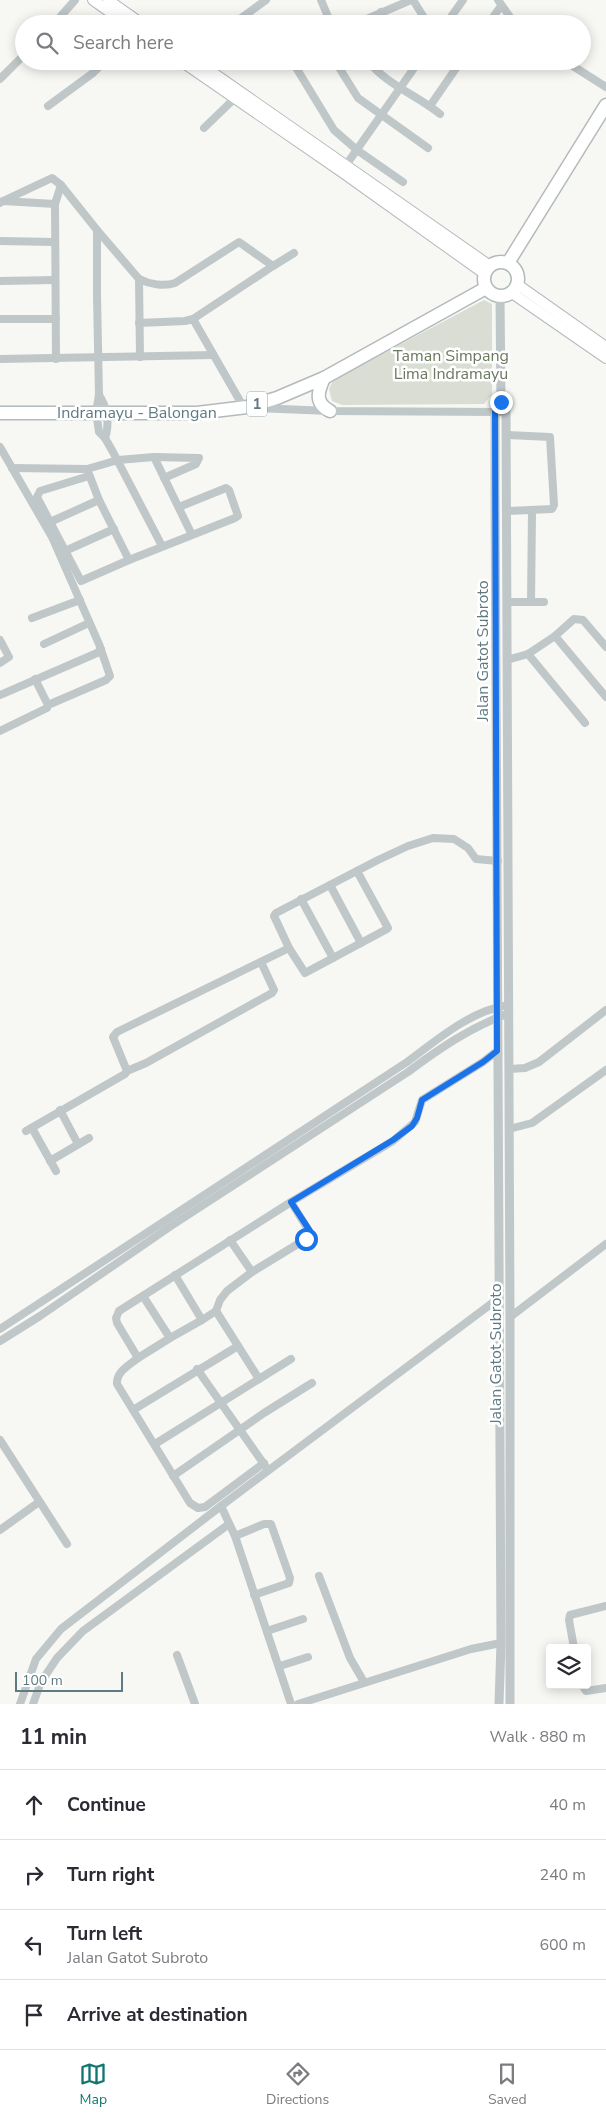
<!DOCTYPE html>
<meta charset="utf-8">
<style>
:root{--surface:#fff;--page:#f7f7f7;--text:#2b2b33;--muted:#7c7c81;--line:#e1e1e2;--accent:#0f766e}
body{margin:0;font-family:"Nunito Sans",sans-serif;background:var(--page);color:var(--text)}
.controls{position:absolute;right:15px;bottom:15px;display:grid;overflow:hidden;border-radius:5px;box-shadow:0 2px 12px #0003}
.controls button{width:45px;height:45px;display:grid;place-items:center;padding:0;border:0;border-bottom:1px solid var(--line);background:var(--surface);color:var(--text);font:25px sans-serif}
.scale{position:absolute;left:15px;bottom:12px;width:108px;box-sizing:border-box;padding-left:5px;border:2px solid #607a82;border-top:0;font-size:14px;line-height:18px;white-space:nowrap;color:#607a82;-webkit-text-stroke:4px #fff;paint-order:stroke}
.stop{position:absolute;width:15px;height:15px;margin:-11px;border:4px solid #1a73e8;border-radius:50%;background:#fff}
.stop.end{background:#1a73e8;border-color:#fff;box-shadow:0 1px 5px #0008}
.list{margin:0;padding:0;list-style:none}
h2{display:flex;justify-content:space-between;align-items:center;height:65px;margin:0;padding:0 20px;font-size:21px}
h2 small{font-size:16px;font-weight:400;color:var(--muted)}
.list li{display:grid;grid-template-columns:32px 1fr auto;gap:15px;align-items:center;box-sizing:border-box;height:70px;padding:0 20px;border-top:1px solid var(--line)}
.list b{display:block;font-size:19px;white-space:nowrap}
.list p{margin:0;font-size:16px;white-space:nowrap;color:var(--muted)}
.list em{font-size:16px;font-style:normal;color:var(--muted)}
.icon{flex:none;width:28px;height:28px;fill:none;stroke:currentColor;stroke-width:2;stroke-linecap:round;stroke-linejoin:round}
.map{position:relative;flex:none;width:606px;height:1704px;overflow:hidden}
.search{position:absolute;background:var(--surface);box-shadow:0 2px 12px #0003;left:15px;right:15px;top:15px;height:55px;display:flex;align-items:center;gap:12px;box-sizing:border-box;padding:0 18px;border-radius:28px;color:var(--muted);font-size:19px}
.sheet{height:345px;background:var(--surface)}
nav{display:flex;justify-content:space-around;align-items:center;box-sizing:border-box;height:70px;border-top:1px solid var(--line);background:var(--surface);font-size:14px;color:var(--muted)}
nav a{display:grid;justify-items:center;gap:2px}
nav .on{color:var(--accent)}
.map>svg:first-child{display:block}
</style>
<div class="map">
<svg width="606" height="1704" viewBox="0 0 606 1704">
<rect width="100%" height="100%" fill="#f7f7f4"/>
<path fill="#d9ddd3" d="M484,300L492,304V394L484,404L342,405L332,401L329,389L333,380Z"/>
<g fill="none" stroke-linecap="round" stroke-linejoin="round">
<g stroke="#b2bbbe" stroke-width="12">
<g id="secondary">
<path d="M93,0L127,24"/>
<path d="M108,0L142,24"/>
<path d="M181,61L342,172L485,274"/>
<path d="M196,61L490,266"/>
<path d="M518,285L606,347"/>
<path d="M512,293L606,358"/>
</g>
</g>
<g stroke="#b3babc" stroke-width="15">
<g id="trunk">
<circle cx="501" cy="279" r="17"/>
<path d="M508,263L606,105"/>
<path d="M324,378C318,391 314,403 330,411"/>
<path d="M0,413H197L247,407L277,398L324,378L486,288"/>
</g>
</g>
<g stroke="#c0c7c9" stroke-width="8">
<path d="M321,0L331,24"/>
<path d="M413,0L428,24"/>
<path d="M498,0L515,24"/>
<path d="M381,12L388,24"/>
<path d="M54,24L75,0"/>
<path d="M233,24L266,0"/>
<path d="M355,24L411,0"/>
<path d="M446,24L463,0"/>
<path d="M488,24L501,6"/>
<path d="M292,61L334,130L357,150L403,182"/>
<path d="M335,61L358,98L428,148"/>
<path d="M368,61C387,85 417,95 440,114"/>
<path d="M565,61L606,87"/>
<path d="M0,79L24,55"/>
<path d="M48,106L93,73L105,61"/>
<path d="M430,106L461,61"/>
<path d="M204,128L235,98"/>
<path d="M344,168L419,61"/>
<path d="M61,185L97,230V296L99,395L96,412L99,432L105,438L113,452L162,546"/>
<path d="M0,203L3,201L52,178L61,185L55,204L3,201"/>
<path d="M55,204L56,359"/>
<path d="M97,230L139,279C149,284 164,287 175,283L239,242L273,266L294,253"/>
<path d="M0,241L55,242"/>
<path d="M139,279L140,357"/>
<path d="M0,281L55,280"/>
<path d="M0,319H56"/>
<path d="M193,319L244,408"/>
<path d="M139,323L185,321L193,319L273,266"/>
<path d="M0,359L213,355"/>
<path d="M99,395C107,407 110,424 105,438"/>
<path d="M256,408L330,411L500,412"/>
<path d="M506,435L550,437L554,505L552,509L507,511"/>
<path d="M0,447L52,537L99,644L110,676L106,680L48,705L47,708L0,731"/>
<path d="M154,457L199,458L196,464L164,478"/>
<path d="M12,468L87,469"/>
<path d="M89,476L40,491L37,497L81,581L129,560"/>
<path d="M179,507L226,488L229,490L238,516L235,518L129,560L99,500L87,469L118,460L154,457L192,535"/>
<path d="M50,522L99,500"/>
<path d="M65,551L114,529"/>
<path d="M507,602H544"/>
<path d="M531,602L532,511"/>
<path d="M32,618L80,600"/>
<path d="M555,636L606,697"/>
<path d="M0,640L9,657L0,663"/>
<path d="M44,644L89,623"/>
<path d="M528,654L585,723"/>
<path d="M507,660L528,654L555,636L574,619L583,620L606,647"/>
<path d="M35,679L48,705"/>
<path d="M0,695L97,653L101,649"/>
<path d="M330,885L361,943"/>
<path d="M301,899L333,958"/>
<path d="M289,948L305,973L387,929L388,928L357,871"/>
<path d="M509,1069L525,1068L539,1062L606,1010"/>
<path d="M127,1071L146,1063L272,993L274,990L261,962"/>
<path d="M60,1110L78,1144"/>
<path d="M32,1128L56,1171"/>
<path d="M509,1129L532,1123L606,1070"/>
<path d="M26,1131L125,1074L127,1071L113,1037L117,1032L289,948L274,916L276,913L378,860L408,846L433,838L454,839L468,848L476,859L498,861"/>
<path d="M50,1161L89,1138"/>
<path d="M230,1240L252,1272L306,1239L309,1231L291,1202"/>
<path d="M175,1275L202,1320L216,1311L220,1300L227,1291L252,1272"/>
<path d="M143,1296L170,1338L202,1320"/>
<path d="M510,1317L606,1244"/>
<path d="M0,1329L407,1062C437,1040 471,1010 509,1005"/>
<path d="M0,1341L40,1316L171,1226L408,1072C440,1048 471,1027 509,1013"/>
<path d="M138,1358L170,1338"/>
<path d="M197,1369L266,1467"/>
<path d="M259,1379L291,1359"/>
<path d="M133,1410L238,1346"/>
<path d="M0,1440L67,1544"/>
<path d="M155,1444L259,1379L216,1311"/>
<path d="M264,1463L205,1507L198,1508L190,1503L117,1384C116,1372 129,1365 138,1358L117,1323L116,1318L119,1311L291,1202L393,1141L415,1122L422,1100L483,1062L497,1051"/>
<path d="M173,1476L264,1413L312,1383"/>
<path d="M221,1506L235,1536L291,1704"/>
<path d="M0,1530L39,1502"/>
<path d="M235,1536L264,1524H271L290,1578L289,1583L254,1595"/>
<path d="M319,1576L350,1658L364,1682"/>
<path d="M267,1631L303,1619"/>
<path d="M574,1648L569,1620L570,1615L606,1606"/>
<path d="M177,1655L195,1704"/>
<path d="M280,1666L308,1657"/>
<path d="M582,1685L586,1691L606,1688"/>
<path d="M20,1704L36,1659L61,1629L221,1506L499,1298"/>
<path d="M33,1704L41,1682L57,1658L83,1631L229,1524"/>
<path d="M298,1704L471,1649L501,1643"/>
</g>
<g stroke="#c0c7c9" stroke-width="9">
<path d="M501,402L506,411L510,1317V1704"/>
<path d="M499,1704L501,1643L495,491V412L501,402L500,297"/>
</g>
<use href="#secondary" stroke="#fff" stroke-width="10"/>
<use href="#trunk" stroke="#fff" stroke-width="12"/>
</g>
<g fill="none" stroke-linecap="round" stroke-linejoin="round">
<path stroke="#1a73e8" stroke-width="6" d="M306,1239L310,1231L291,1202L393,1140L412,1126L417,1118L422,1100L483,1062L497,1051L495,412L501,402"/>
</g>
<g text-anchor="middle" stroke-width="5" stroke-linejoin="round" paint-order="stroke">
<rect fill="#fff" stroke="#90a2a8" stroke-width="1" x="247" y="391.5" width="20" height="25" rx="4"/>
<g font-size="15" font-weight="bold" fill="#607a82">
<text x="257" y="409">1</text>
</g>
<g font-size="16" fill="#6a795f" stroke="#fff">
<text x="451" y="361">Taman Simpang<tspan x="451" dy="18">Lima Indramayu</tspan></text>
</g>
<g font-size="16" fill="#607a82" stroke="#fff">
<text x="137" y="418">Indramayu - Balongan</text>
<text transform="translate(482 651) rotate(-90)" y="6">Jalan Gatot Subroto</text>
<text transform="translate(495 1354) rotate(-90)" y="6">Jalan Gatot Subroto</text>
</g>
</g>
</svg>
<div class="controls">
<button><svg class="icon" aria-label="layers" viewBox="0 0 24 24"><path d="M12 4l9 5-9 5-9-5zM3 14l9 5 9-5"/></svg></button>
</div>
<div class="scale">100 m</div>
<div class="stop" style="left:306px;top:1239px"></div>
<div class="stop end" style="left:501px;top:402px"></div>
<div class="search"><svg class="icon" aria-label="search" viewBox="0 0 24 24"><circle cx="10" cy="10" r="6"/><path d="M15 15l6 6"/></svg>Search here</div>
</div>
<section class="sheet">
<h2>11 min<small>Walk · 880 m</small></h2>
<ul class="list">
<li><svg class="icon" aria-label="ahead" viewBox="0 0 24 24"><path d="M12 20V5M6 11l6-6 6 6"/></svg><div><b>Continue</b></div><em>40 m</em></li>
<li><svg class="icon" aria-label="right" viewBox="0 0 24 24"><path d="M7 20v-9h11M14 6l5 5-5 5"/></svg><div><b>Turn right</b></div><em>240 m</em></li>
<li><svg class="icon" aria-label="left" viewBox="0 0 24 24"><path d="M17 20v-9H6M10 6l-5 5 5 5"/></svg><div><b>Turn left</b><p>Jalan Gatot Subroto</p></div><em>600 m</em></li>
<li><svg class="icon" aria-label="arrive" viewBox="0 0 24 24"><path d="M6 21V4h12l-3 4 3 4H6"/></svg><div><b>Arrive at destination</b></div></li>
</ul>
</section>
<nav>
<a class="on"><svg class="icon" aria-label="map" viewBox="0 0 24 24"><path d="M3 6l6-2 6 2 6-2v14l-6 2-6-2-6 2zM9 4v14M15 6v14"/></svg>Map</a>
<a><svg class="icon" aria-label="directions" viewBox="0 0 24 24"><path d="M12 3l9 9-9 9-9-9zM9 14v-3h6M13 9l2 2-2 2"/></svg>Directions</a>
<a><svg class="icon" aria-label="saved" viewBox="0 0 24 24"><path d="M7 4h10v16l-5-4-5 4z"/></svg>Saved</a>
</nav>
